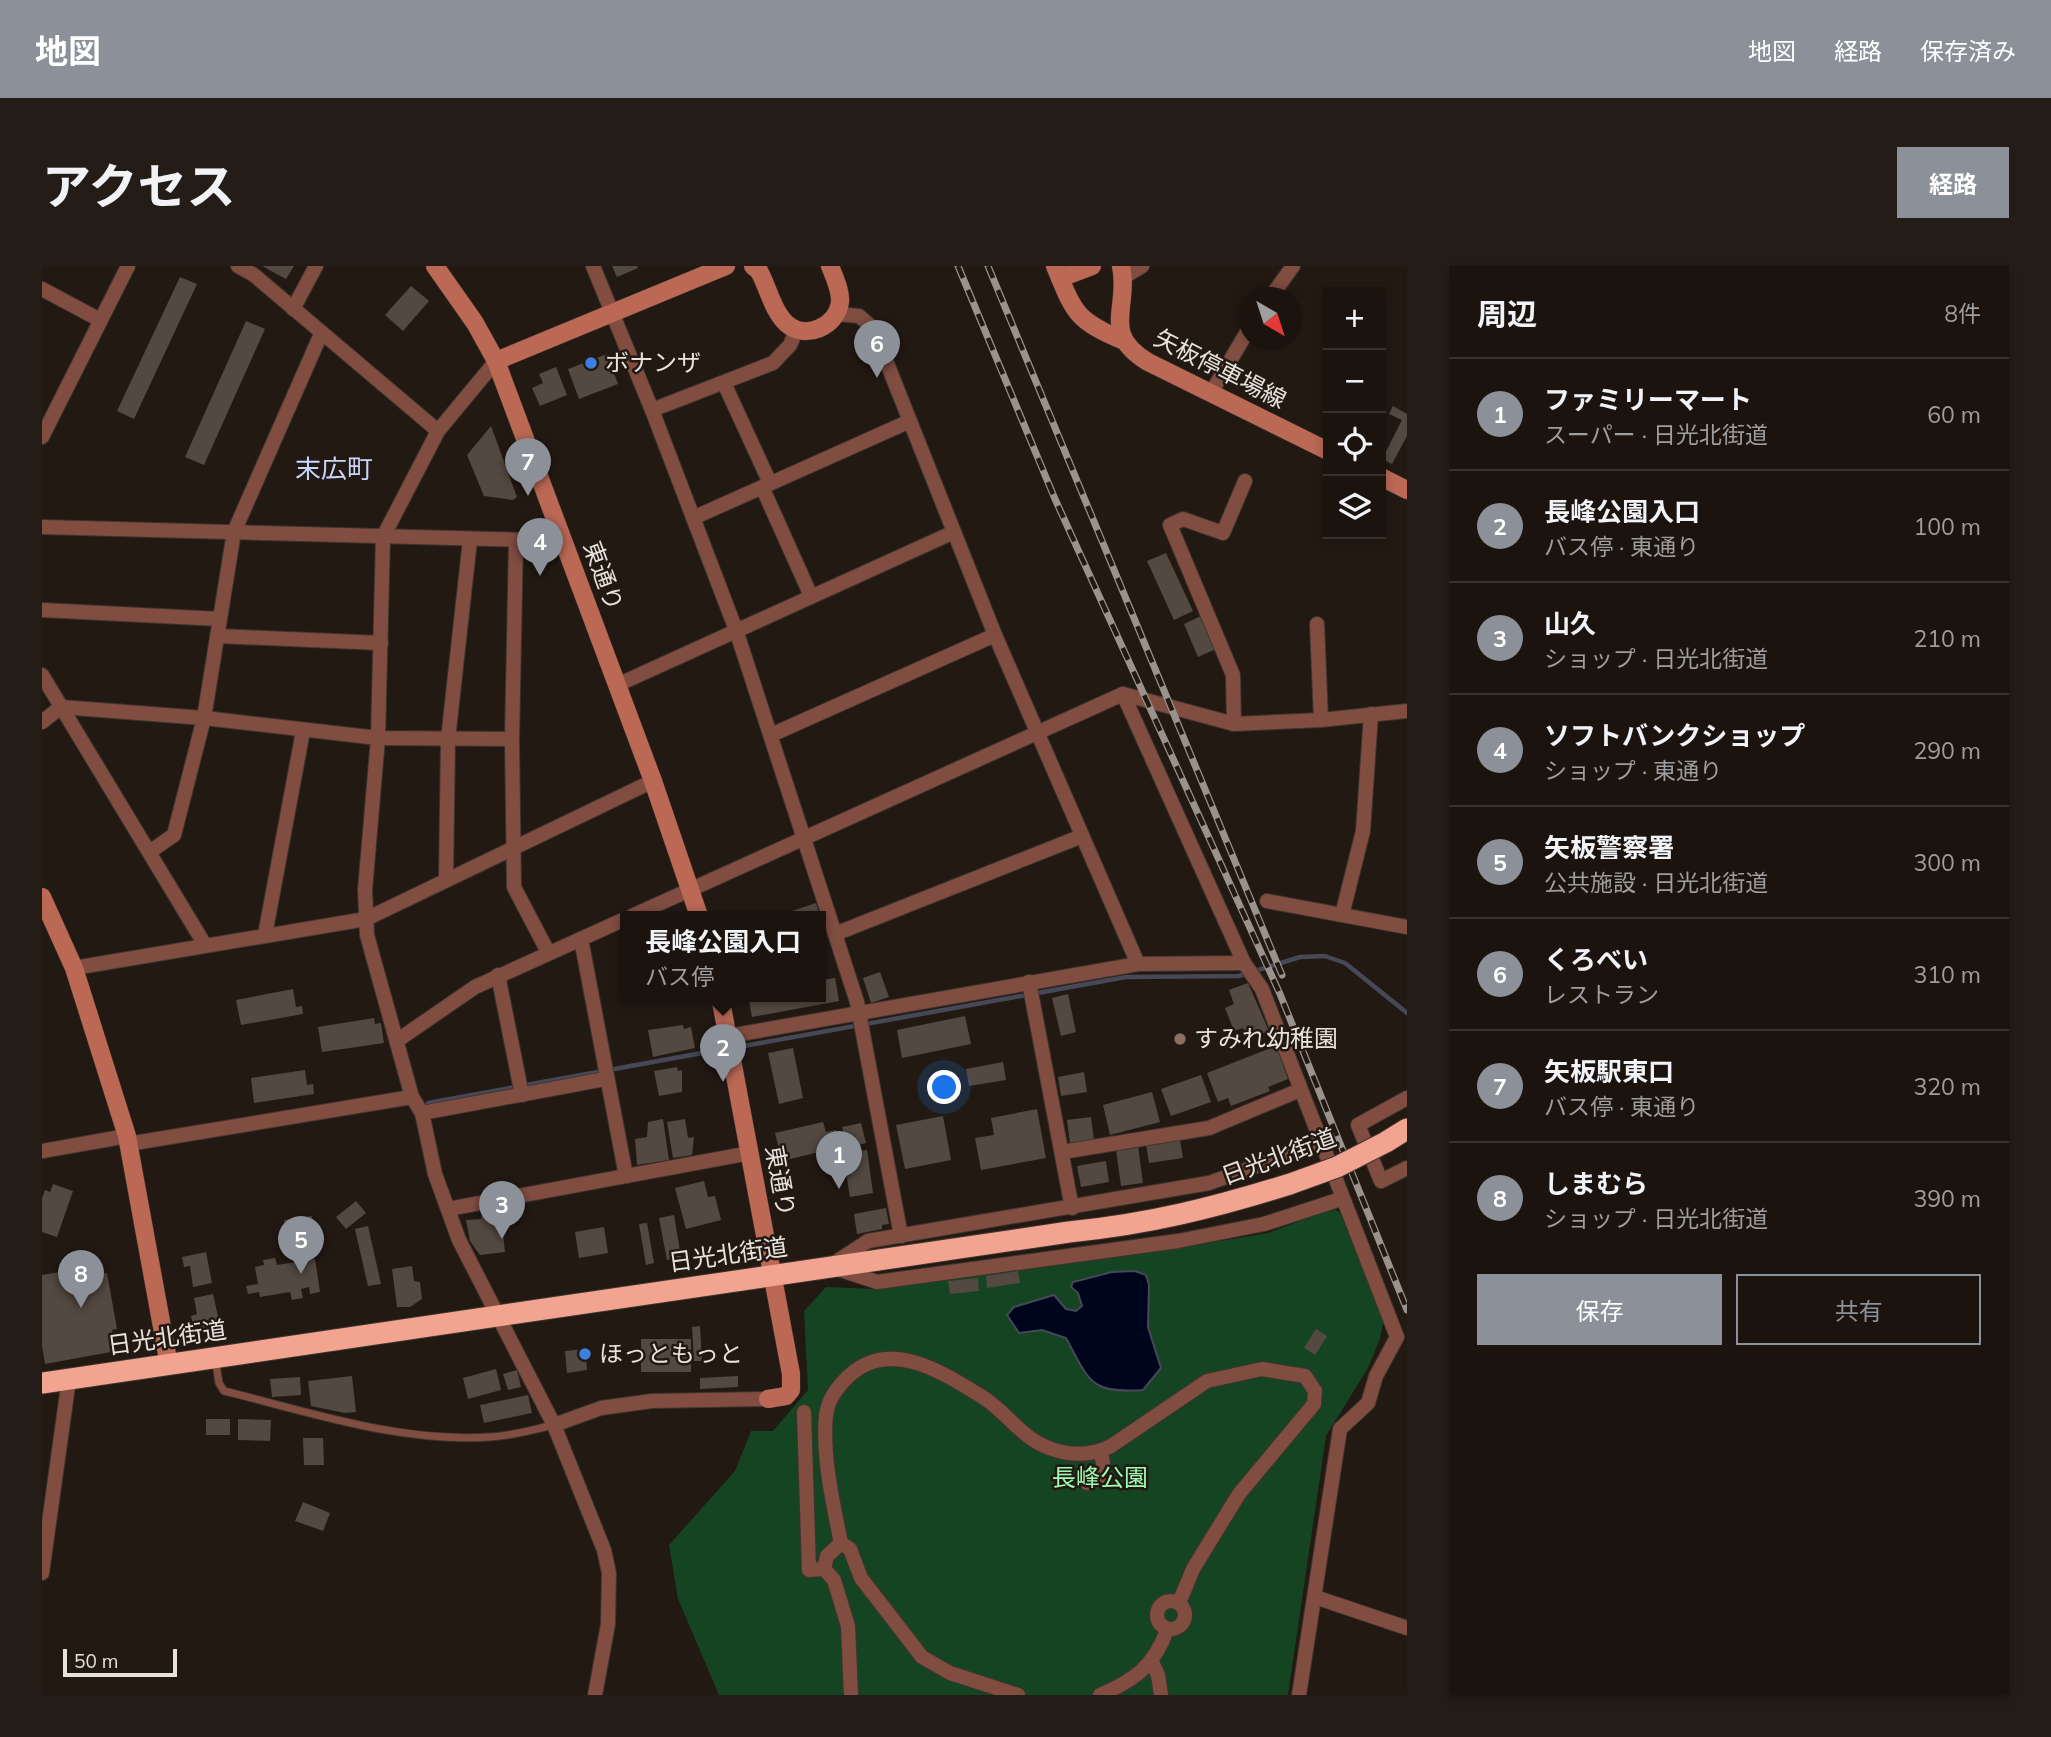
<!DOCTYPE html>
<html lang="ja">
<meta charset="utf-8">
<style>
:root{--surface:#1a130e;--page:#231c17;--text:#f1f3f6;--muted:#9f9e9e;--line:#38322e;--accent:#8c9099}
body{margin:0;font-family:Mulish,"Noto Sans JP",sans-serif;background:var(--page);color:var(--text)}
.controls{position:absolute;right:21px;top:21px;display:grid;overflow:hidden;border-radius:0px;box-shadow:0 4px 10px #0003}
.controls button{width:63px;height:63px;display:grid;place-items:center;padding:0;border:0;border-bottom:2px solid var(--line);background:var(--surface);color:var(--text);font:35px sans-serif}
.compass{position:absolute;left:1197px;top:21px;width:63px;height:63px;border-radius:50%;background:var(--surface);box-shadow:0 4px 10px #0003;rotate:141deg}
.scale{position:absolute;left:21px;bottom:18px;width:114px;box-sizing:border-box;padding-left:7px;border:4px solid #e8e2dd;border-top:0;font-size:19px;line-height:24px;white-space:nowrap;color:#e8e2dd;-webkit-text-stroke:5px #221912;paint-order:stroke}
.you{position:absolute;left:903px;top:822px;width:24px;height:24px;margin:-18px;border:5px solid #fff;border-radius:50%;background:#1a73e8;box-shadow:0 0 0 10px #1a73e833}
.badge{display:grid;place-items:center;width:46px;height:46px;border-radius:50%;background:var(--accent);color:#fff;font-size:23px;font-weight:700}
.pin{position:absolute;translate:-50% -58px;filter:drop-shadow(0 2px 4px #0008)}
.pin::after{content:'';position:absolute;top:37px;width:24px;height:21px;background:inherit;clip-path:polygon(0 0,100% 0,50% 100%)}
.popup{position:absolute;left:578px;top:645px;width:206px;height:91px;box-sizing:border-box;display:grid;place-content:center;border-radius:0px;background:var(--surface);filter:drop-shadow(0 2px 5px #0005);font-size:23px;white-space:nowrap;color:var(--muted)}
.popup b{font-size:26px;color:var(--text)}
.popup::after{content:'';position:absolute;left:50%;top:100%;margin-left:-14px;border:14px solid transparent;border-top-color:var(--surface)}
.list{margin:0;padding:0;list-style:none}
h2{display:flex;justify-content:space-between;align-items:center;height:91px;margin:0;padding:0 28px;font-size:30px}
h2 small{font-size:23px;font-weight:400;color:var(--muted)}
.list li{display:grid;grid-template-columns:46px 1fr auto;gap:21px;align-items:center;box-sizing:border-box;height:112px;padding:0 28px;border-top:2px solid var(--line)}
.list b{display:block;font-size:26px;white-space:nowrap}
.list p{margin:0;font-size:23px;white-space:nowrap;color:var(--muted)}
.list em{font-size:23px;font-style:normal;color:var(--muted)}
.actions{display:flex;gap:14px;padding:21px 28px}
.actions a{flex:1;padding:16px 0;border:2px solid var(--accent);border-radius:0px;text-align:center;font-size:24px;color:var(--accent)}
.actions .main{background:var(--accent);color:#fff}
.icon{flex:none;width:38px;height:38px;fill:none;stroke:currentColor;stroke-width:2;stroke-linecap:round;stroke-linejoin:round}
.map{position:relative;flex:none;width:1365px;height:1429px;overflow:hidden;border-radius:0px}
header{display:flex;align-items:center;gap:42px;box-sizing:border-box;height:98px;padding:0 35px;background:var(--accent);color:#fff}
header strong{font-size:33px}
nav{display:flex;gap:38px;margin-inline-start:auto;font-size:24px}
.intro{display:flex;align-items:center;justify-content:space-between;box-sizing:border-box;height:168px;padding:0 42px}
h1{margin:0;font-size:49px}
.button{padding:18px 32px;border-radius:0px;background:var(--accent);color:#fff;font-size:24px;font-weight:700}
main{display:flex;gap:42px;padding:0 42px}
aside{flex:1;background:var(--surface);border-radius:0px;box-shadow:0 4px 10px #0003}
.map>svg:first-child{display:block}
</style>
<header>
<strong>地図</strong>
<nav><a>地図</a><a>経路</a><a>保存済み</a></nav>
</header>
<div class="intro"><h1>アクセス</h1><a class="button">経路</a></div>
<main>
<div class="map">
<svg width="1365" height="1429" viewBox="0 0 1365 1429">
<rect width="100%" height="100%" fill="#221912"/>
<path fill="#154423" d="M1292,942L1298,947L1342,1052L1338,1073L1326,1102L1284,1170L1246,1429H677L636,1333L627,1279L693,1205L709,1165H731L766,1124L762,1045L784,1021L834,1023L1136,982L1226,967Z"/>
<path fill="#00051e" stroke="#464757" stroke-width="2" d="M1093,1005L1104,1009L1107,1019L1106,1061L1119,1102L1101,1124C1047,1128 1047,1114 1024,1072L1000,1064L977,1067L965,1049L972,1041L1012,1029L1024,1043L1034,1045L1040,1040L1036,1027L1029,1021L1031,1016L1070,1006Z"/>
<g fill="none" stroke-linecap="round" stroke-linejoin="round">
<g stroke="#464757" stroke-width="4.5">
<path d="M691,782L1084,711L1197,710L1258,691L1283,690L1303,697L1365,747"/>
<path d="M386,837L682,783"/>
</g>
</g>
<g fill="#534941">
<path d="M220,0H252L244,13Z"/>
<path d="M570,0H595L596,2L575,11Z"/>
<path d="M138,11L155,18L92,153L75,145Z"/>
<path d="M369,20L387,35L361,65L343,49Z"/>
<path d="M204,55L223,63L162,199L143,191Z"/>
<path d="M565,88L576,118L537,133L526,103Z"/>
<path d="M514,101L525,129L498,140L490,122L501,117L497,108Z"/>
<path d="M1351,140L1365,148V170L1350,198L1340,193L1360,154L1347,148Z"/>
<path d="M449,160L475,231L471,234L442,230L425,189Z"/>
<path d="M1124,287L1151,345L1132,354L1105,295Z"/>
<path d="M1159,350L1174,383L1156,391L1142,358Z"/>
<path d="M774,637L778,650H748L747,646Z"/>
<path d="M838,706L847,731L829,737L821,712Z"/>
<path d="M793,712L797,735L710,751L706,730H779V714Z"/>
<path d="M1206,717L1227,765L1205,773L1201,762L1192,765L1183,742L1192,738L1187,724Z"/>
<path d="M251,723L254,741L260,740L261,748L199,759L194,734Z"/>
<path d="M1026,728L1034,766L1019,770L1010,732Z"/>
<path d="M923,750L929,778L860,792L855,764Z"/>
<path d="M332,752L333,758L339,757L342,777L280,786L276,761Z"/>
<path d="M641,759L642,763L649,761L653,782L611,791L606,764Z"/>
<path d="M1234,780L1246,813L1226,821L1228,825L1189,840L1186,832L1176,836L1165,807Z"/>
<path d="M751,782L761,832L737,838L726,787Z"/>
<path d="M961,796L964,814L927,820L924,803Z"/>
<path d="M635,801L636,805L640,804V826L617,830L612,805Z"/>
<path d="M263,804L265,819L271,818L272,828L212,837L209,812Z"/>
<path d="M1042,806L1045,826L1019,830L1016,811Z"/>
<path d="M1159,809L1169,836L1129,850L1119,823Z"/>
<path d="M1110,826L1118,856L1068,869L1061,839Z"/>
<path d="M995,843L1004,892L939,904L933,872L952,869L949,852Z"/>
<path d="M901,850L909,894L863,903L854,859Z"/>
<path d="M1049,851L1052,874L1028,878L1025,854Z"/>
<path d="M621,853L627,894L595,899L593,873L605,871L606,856Z"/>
<path d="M643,853L646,872L652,871L650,889L631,892L625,856Z"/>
<path d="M781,856L784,866L794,864L798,881L740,895L733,867Z"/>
<path d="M819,857L824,877L805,882L800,861Z"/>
<path d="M1138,874L1141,892L1107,897L1104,879Z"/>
<path d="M1096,880L1101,917L1079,920L1074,884Z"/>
<path d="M825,884L831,927L808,931L801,888Z"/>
<path d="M1064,895L1067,916L1039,921L1035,900Z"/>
<path d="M662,915L666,931L673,930L679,954L644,963L633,922Z"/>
<path d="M11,918L31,925L15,971L0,966V932L3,924L8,926Z"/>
<path d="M314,935L324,947L304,963L294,951Z"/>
<path d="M458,942L463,986L438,989L428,975L424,954L439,953L441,943Z"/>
<path d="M844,942L847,958L840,959V963L815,968L812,948Z"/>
<path d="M632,949L639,991L625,994L617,952Z"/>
<path d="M270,950L272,968L244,971L242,954Z"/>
<path d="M605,957L612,997L604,999L597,958Z"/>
<path d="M326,960L339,1018L326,1020L313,963Z"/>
<path d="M562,961L566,987L537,992L533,966Z"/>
<path d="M164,986L170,1017L151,1021L148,1000L142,1001L140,991Z"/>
<path d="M233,992L235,999L273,993L278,1026L268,1028L267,1021L259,1023L261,1032L250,1034L248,1026L218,1031L217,1026L206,1028L204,1020L216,1018L213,1001L222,999L221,994Z"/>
<path d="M370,1000L372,1015L378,1016L380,1033L368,1041H355L350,1003Z"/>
<path d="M42,1002L43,1011L65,1007L75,1063L70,1064L74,1085L3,1098L0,1080V1009Z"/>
<path d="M976,1005L978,1017L945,1022L944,1010Z"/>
<path d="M936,1012L937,1025L908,1028L906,1015Z"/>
<path d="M171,1028L178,1059L152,1064L149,1050L155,1048L152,1032Z"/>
<path d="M658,1060L660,1095H652L650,1061Z"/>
<path d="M1274,1063L1285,1070L1273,1089L1262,1082Z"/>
<rect x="599" y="1073" width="50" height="33"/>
<path d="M543,1083L545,1104L525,1107L523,1085Z"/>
<path d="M454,1103L459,1124L426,1133L421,1112Z"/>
<path d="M475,1104L479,1121L466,1124L461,1108Z"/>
<path d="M310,1110L314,1146L303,1147L269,1140L266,1115Z"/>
<path d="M696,1110V1121L658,1123V1112Z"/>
<path d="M258,1111L259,1129L230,1131L228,1113Z"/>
<path d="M486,1129L490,1147L442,1157L438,1139Z"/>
<rect x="164" y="1153" width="24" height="16"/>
<path d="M196,1153L229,1154L228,1175L196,1174Z"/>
<path d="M261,1172H281L282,1199H262Z"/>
<path d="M261,1236L288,1247L281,1265L253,1255Z"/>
</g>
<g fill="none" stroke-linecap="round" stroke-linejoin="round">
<g stroke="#3e352e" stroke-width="9">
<path id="lane" d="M173,1092L177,1117L182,1125C268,1146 358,1177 448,1171C469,1170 490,1164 511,1159"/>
</g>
<g stroke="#3e352e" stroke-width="16">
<g id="street">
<path d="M196,0L212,9L396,165"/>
<path d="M551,0L610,144L694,364L793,668L815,736L859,970"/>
<path d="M1082,11L1100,0"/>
<path d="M0,23L58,54"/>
<path d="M1228,32L1251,0"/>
<path d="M251,43L274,0"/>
<path d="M795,48L817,50L831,62L953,369L1096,698"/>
<path d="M454,95L396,165L341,271L336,472L323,624L325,669L370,831L380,847L393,908L417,974L512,1159L562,1284L567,1307L566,1358L553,1429"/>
<path d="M682,117L728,217"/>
<path d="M1169,127L1208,61"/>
<path d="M610,144L731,97L748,79L754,65"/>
<path d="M0,171L86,0"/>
<path d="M721,223L769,330"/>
<path d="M651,252L868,155"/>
<path d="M0,261L522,275"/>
<path d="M474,274L470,473L472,621L506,686"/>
<path d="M0,344L178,353"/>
<path d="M1275,358L1279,454"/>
<path d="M176,370L339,377"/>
<path d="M0,409L163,679"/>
<path d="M575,419L912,266"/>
<path d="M0,456L19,441L162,452L336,472L470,473"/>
<path d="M1192,458L1191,409L1128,259L1141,253L1181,267L1203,215"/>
<path d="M729,469L953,369"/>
<path d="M109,585L132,569L162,452L192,266L279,68"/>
<path d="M404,613L406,473L428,274"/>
<path d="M1225,635L1365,661"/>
<path d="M1300,649L1321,565L1329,448"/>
<path d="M590,650L1081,428L1192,458L1279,454L1365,445"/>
<path d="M793,668L1040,570"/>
<path d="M223,669L261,465"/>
<path d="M539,673L584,910"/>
<path d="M1202,697L1220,723L1355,1071L1334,1110L1326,1137L1298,1163L1257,1429"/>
<path d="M32,702L324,653L611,515"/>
<path d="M456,709L480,829"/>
<path d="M987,716L1030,942"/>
<path d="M687,770L1096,698L1202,697L1081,428"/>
<path d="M356,774L433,721L583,653"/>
<path d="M1365,832L1316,859L1339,915L1365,902"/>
<path d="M380,847L563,813"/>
<path d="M86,878L370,831"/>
<path d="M0,885L85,870"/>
<path d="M1020,886L1167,862L1258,824"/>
<path d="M406,943L708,887"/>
<path d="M791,998L826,975L1167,917L1279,877"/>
<path d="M796,1003L835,1016L1136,975L1222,958L1299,933"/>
<path d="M762,1146L767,1304L782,1303"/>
<path d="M512,1159L559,1142L610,1135L726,1133"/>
<path d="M1045,1217C1062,1215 1064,1200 1058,1186"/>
<path d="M799,1277L785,1290L782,1303L792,1314L806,1360L809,1429"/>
<path d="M0,1307L27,1113"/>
<path d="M1273,1331L1365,1362"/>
<circle cx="1129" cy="1349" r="14"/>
<path d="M1110,1396L1116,1409L1119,1429"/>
<path d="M976,1429L908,1407L880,1391L819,1312L808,1283L799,1277C791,1237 780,1190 784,1149C786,1133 797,1119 808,1109C849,1072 901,1107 939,1130C964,1145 979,1172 1007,1182C1028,1190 1049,1190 1069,1180L1165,1115L1220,1103L1263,1110L1273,1125L1272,1138L1197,1228L1151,1303L1137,1337"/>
<path d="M1058,1429C1093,1414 1112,1400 1125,1364"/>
</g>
</g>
<g stroke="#3e352e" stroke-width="19">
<g id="secondary">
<path d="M393,0L433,57L454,95L611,515L657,650"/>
<path d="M711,0L717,5C726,21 731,46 745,58C763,74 795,61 798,36C799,25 792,10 788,0"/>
<path d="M1013,0C1032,46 1033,54 1080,74"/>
<path d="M1079,0C1088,42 1058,67 1106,96L1286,185"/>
<path d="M1018,12L1050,0"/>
<path d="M454,95L684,0"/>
<path d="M1339,211L1365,224"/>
<path d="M0,631L32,702L85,870L127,1099"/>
<path d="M678,730L749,1108V1124L744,1130L726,1133"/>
</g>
</g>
<g stroke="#3e352e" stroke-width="23">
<g id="highway">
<path d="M1344,876L1365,863"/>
<path d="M0,1117L1027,966C1107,958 1171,942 1248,918"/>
</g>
</g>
<use href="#lane" stroke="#814d41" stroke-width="7"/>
<use href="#street" stroke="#814d41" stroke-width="14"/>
<use href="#secondary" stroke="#bb6855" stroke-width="18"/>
<use href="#highway" stroke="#f3a491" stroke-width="21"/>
<g stroke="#9a928d" stroke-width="7">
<g id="rail">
<path d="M916,0L1013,233L1238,728L1365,1044"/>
<path d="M946,0L1240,709"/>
</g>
</g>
<use href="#rail" stroke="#221912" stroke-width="4.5" stroke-dasharray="13" stroke-linecap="butt"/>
<g stroke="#3e352e" stroke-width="23" stroke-linecap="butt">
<path id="highway-bridge" d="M1248,918L1295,901L1344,876"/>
</g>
<use href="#highway-bridge" stroke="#f3a491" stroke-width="21"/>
</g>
<g fill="#3f7fe0" stroke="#221912" stroke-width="2.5">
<circle cx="549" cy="97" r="7"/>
<circle cx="543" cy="1088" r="7"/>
</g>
<circle fill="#8d6e63" stroke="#221912" stroke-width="2.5" cx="1138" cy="773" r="7"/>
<g text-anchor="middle" stroke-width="5" stroke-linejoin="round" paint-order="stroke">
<g font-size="24" fill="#e8e2dd" stroke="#221912" text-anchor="start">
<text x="563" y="105">ボナンザ</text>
<text x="1152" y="781">すみれ幼稚園</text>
<text x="557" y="1096">ほっともっと</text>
</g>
<g font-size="24" fill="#e8e2dd" stroke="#221912">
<text transform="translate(1178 103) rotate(27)" y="8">矢板停車場線</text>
<text transform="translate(561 310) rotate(70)" y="8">東通り</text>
<text transform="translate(1237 891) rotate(-20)" y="8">日光北街道</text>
<text transform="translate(738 915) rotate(80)" y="8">東通り</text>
<text transform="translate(686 989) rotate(-8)" y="8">日光北街道</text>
<text transform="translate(125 1072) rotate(-8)" y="8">日光北街道</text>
</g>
<g font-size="24" fill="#9efcb3" stroke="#221912">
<text x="1058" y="1220">長峰公園</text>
</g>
<g font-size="26" fill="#c9d5ff" stroke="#221912">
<text x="292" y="212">末広町</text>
</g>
</g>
</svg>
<div class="controls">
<button>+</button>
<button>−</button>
<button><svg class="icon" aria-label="locate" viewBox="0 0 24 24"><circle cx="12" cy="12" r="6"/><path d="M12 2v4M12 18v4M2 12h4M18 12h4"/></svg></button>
<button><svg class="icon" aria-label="layers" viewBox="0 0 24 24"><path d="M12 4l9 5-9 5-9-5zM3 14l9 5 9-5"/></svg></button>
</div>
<svg class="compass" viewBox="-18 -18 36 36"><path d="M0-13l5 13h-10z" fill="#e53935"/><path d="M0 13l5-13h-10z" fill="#9f9e9e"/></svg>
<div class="scale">50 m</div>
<div class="you"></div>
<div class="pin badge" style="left:797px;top:923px">1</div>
<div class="pin badge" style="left:681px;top:816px">2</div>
<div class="popup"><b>長峰公園入口</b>バス停</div>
<div class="pin badge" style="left:460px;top:973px">3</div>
<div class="pin badge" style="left:498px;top:310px">4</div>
<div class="pin badge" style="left:259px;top:1008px">5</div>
<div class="pin badge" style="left:835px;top:112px">6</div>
<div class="pin badge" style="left:486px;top:230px">7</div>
<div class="pin badge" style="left:39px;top:1042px">8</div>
</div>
<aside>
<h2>周辺<small>8件</small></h2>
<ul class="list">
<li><span class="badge">1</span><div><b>ファミリーマート</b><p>スーパー · 日光北街道</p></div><em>60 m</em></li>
<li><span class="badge">2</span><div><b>長峰公園入口</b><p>バス停 · 東通り</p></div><em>100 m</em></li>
<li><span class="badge">3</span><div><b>山久</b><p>ショップ · 日光北街道</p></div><em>210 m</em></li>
<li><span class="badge">4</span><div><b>ソフトバンクショップ</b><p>ショップ · 東通り</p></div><em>290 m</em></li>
<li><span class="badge">5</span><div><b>矢板警察署</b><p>公共施設 · 日光北街道</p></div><em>300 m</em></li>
<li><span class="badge">6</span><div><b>くろべい</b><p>レストラン</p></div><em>310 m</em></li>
<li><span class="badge">7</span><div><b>矢板駅東口</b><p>バス停 · 東通り</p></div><em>320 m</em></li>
<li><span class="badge">8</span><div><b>しまむら</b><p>ショップ · 日光北街道</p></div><em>390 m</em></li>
</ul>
<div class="actions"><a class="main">保存</a><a>共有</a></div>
</aside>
</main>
